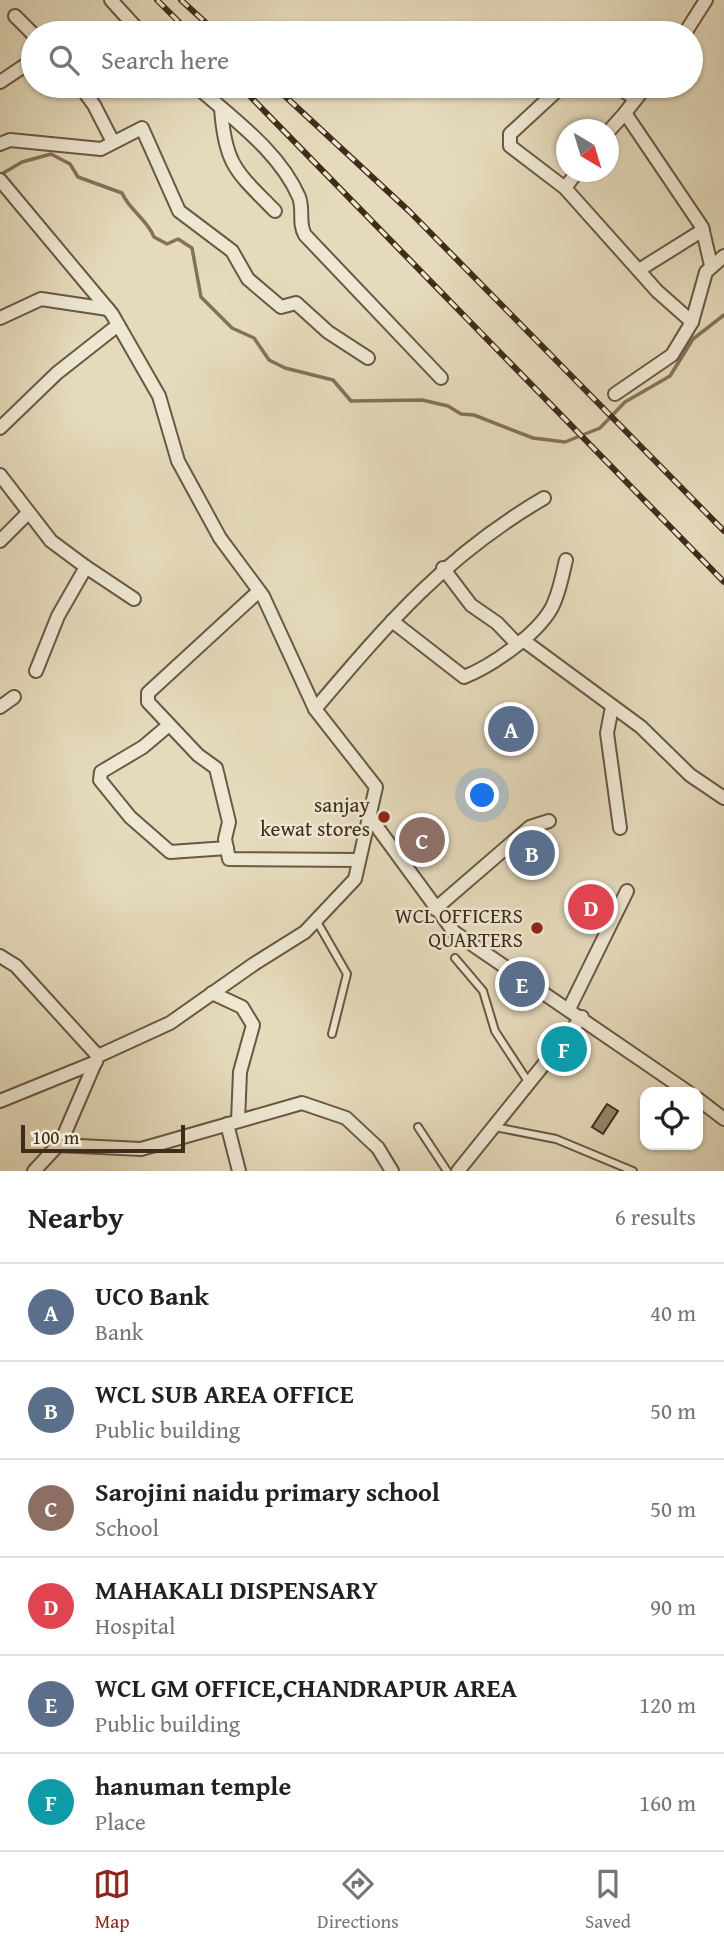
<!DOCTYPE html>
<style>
:root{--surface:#fff;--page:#f2f2f2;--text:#222;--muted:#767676;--line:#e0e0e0;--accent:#8f2418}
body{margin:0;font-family:"Gentium Book Plus",serif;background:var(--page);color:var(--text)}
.controls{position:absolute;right:21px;bottom:21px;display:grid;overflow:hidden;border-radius:14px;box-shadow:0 2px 5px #0004}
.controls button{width:63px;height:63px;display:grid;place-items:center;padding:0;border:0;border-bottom:2px solid var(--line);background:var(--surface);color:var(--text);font:35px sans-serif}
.compass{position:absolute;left:556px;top:119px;width:63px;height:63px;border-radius:50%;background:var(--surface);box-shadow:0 2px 5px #0004;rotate:142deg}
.scale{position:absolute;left:21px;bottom:18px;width:164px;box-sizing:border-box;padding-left:7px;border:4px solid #402c1b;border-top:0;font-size:19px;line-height:24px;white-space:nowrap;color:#402c1b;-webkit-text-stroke:5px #eee8d3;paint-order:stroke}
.you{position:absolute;left:483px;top:796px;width:24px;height:24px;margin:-18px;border:5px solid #fff;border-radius:50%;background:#1a73e8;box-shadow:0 0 0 10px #1a73e833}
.badge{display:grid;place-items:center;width:46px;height:46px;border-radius:50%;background:var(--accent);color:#fff;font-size:23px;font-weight:700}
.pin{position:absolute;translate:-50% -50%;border:4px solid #fff;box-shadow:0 2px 7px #0006}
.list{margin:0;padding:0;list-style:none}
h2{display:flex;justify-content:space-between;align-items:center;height:91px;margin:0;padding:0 28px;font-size:30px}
h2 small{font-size:23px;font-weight:400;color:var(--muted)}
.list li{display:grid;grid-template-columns:46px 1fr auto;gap:21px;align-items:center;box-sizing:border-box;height:98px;padding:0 28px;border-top:2px solid var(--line)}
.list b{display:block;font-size:26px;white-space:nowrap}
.list p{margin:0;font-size:23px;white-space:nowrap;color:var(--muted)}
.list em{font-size:23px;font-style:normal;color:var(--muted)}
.icon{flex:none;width:38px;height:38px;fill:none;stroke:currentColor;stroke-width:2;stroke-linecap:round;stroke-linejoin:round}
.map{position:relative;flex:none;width:724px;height:1171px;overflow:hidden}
.search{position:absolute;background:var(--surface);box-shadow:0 2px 5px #0004;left:21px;right:21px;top:21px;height:77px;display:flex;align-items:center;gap:18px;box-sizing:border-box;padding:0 24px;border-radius:38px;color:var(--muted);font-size:26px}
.sheet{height:679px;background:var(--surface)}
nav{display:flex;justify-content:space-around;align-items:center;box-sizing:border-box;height:98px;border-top:2px solid var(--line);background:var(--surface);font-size:19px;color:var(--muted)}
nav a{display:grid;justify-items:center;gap:4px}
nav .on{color:var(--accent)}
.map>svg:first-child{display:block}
</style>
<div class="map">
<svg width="724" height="1171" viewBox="0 0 724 1171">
<rect width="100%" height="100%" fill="#e5dbbc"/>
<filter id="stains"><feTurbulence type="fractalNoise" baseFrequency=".00286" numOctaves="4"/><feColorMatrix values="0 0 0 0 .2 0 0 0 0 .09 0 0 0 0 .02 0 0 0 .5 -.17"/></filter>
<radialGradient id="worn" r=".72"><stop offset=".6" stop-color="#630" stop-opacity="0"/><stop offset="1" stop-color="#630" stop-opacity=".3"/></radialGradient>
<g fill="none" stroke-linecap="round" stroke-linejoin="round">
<path stroke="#81725b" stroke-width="3.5" d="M0,175L22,162L51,154L70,164L78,177L122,193C130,211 147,219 154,237L167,244L178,239L192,248L201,297L232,328L254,338L269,360L285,368L333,380L351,401L422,400L448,406L461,414L474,415L533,438L565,442L600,428L625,402L670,376L693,339L724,315"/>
</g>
<path fill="#96876f" stroke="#402c1b" stroke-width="2" d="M607,1104L618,1111L603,1134L592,1127Z"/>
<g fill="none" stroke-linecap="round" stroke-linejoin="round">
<g stroke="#695843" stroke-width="10">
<g id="service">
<path d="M316,920L347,974L332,1034"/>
<path d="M455,958L483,991L495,1031L529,1083"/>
<path d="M418,1127L447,1171"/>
<path d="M495,1127L556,1139L633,1171"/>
</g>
</g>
<g stroke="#695843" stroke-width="16">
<g id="minor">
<path d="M111,0L141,33"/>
<path d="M15,16L33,34"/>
<path d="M685,33L706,0"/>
<path d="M0,82L33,60"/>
<path d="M80,86L94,105L113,142"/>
<path d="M196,86C233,119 279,151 299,197C304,210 298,223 305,235L441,378"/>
<path d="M562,86L510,134V146L565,188L657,291L692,322"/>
<path d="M616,86L636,99"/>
<path d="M646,86L625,113L702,227L711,265"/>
<path d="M221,108C225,166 237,172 275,211"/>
<path d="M608,132L625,113"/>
<path d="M0,144L10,140L101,149L142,128L179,211L232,251L248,279L281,307L296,303L328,332L368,358"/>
<path d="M0,180L112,314L159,396L178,461L220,538L263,596L315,709L376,787L355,879L305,932L254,964L170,1023L98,1056L61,1142L34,1171"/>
<path d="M565,188L577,172"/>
<path d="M639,270L703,230"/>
<path d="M0,318L41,299L108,309"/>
<path d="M615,394L672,355L692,322L706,272L724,256"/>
<path d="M0,428L57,373L118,325"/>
<path d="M0,475L51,541L86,567L58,616L36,671"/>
<path d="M0,541L28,513"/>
<path d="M86,567L134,599"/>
<path d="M443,568L471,605L497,623L517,644"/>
<path d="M259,591L148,693V702L198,755L216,768L229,822L225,839L229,859L359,860"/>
<path d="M392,621L464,677C492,666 536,635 551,609C559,595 562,576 566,560"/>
<path d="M523,640L641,727L690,775L724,798"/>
<path d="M0,707L14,697"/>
<path d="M612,707L607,733L620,828"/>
<path d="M315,709C388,623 445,556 544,498"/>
<path d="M169,725L143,747L101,772L100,780L130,817L170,852L227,848"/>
<path d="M369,816L454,932L688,1092"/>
<path d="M435,909L530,827L549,821"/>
<path d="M0,956L16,966L98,1056"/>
<path d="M212,993L242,1007L253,1025L240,1072L238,1121"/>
<path d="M569,1009L627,891"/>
<path d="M698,1099L724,1119"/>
<path d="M0,1101L96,1062"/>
<path d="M227,1124L239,1171"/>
<path d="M58,1145L141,1149L302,1103L346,1118L378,1148L392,1171"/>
<path d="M458,1171L582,1017"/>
</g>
</g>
<use href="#service" stroke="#eee8d3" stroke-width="6"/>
<use href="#minor" stroke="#eee8d3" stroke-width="12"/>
<g stroke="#402c1b" stroke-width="6">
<g id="rail">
<path d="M157,0L190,33"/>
<path d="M181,0L217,33"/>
<path d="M240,86L724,582"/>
<path d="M274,86L410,212L724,531"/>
</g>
</g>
<use href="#rail" stroke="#eee8d3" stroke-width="3.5" stroke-dasharray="10" stroke-linecap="butt"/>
</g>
<g fill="#8f2418" stroke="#eee8d3" stroke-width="2.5">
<circle cx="384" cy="817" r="7"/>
<circle cx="537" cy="928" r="7"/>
</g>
<g text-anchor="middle" stroke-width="5" stroke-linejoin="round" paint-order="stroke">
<g font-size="21" fill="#402c1b" stroke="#eee8d3" text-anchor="end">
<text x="370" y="812">sanjay<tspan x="370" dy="24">kewat stores</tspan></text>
<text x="523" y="923">WCL OFFICERS<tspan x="523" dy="24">QUARTERS</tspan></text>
</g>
</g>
<rect width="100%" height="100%" filter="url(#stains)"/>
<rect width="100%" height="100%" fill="url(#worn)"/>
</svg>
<div class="controls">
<button><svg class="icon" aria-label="locate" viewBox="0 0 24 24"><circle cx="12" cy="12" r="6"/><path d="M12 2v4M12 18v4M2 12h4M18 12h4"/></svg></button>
</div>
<svg class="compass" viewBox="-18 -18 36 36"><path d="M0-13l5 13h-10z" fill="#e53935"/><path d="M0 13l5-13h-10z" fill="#767676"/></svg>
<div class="scale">100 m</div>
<div class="you"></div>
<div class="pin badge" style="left:511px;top:729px;background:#5c6f8a">A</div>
<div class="pin badge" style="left:532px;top:853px;background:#5c6f8a">B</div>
<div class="pin badge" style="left:422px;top:840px;background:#8d6e63">C</div>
<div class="pin badge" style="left:591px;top:907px;background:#e0444e">D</div>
<div class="pin badge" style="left:522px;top:984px;background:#5c6f8a">E</div>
<div class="pin badge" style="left:564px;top:1049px;background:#0f9aa8">F</div>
<div class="search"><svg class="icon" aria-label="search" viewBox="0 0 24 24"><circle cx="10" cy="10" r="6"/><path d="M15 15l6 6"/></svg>Search here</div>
</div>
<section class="sheet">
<h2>Nearby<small>6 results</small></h2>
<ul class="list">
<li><span class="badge" style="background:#5c6f8a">A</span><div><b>UCO Bank</b><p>Bank</p></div><em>40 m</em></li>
<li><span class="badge" style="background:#5c6f8a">B</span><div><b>WCL SUB AREA OFFICE</b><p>Public building</p></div><em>50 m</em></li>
<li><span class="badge" style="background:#8d6e63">C</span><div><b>Sarojini naidu primary school</b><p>School</p></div><em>50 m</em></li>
<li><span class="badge" style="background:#e0444e">D</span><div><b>MAHAKALI DISPENSARY</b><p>Hospital</p></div><em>90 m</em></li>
<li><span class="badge" style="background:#5c6f8a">E</span><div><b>WCL GM OFFICE,CHANDRAPUR AREA</b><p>Public building</p></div><em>120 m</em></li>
<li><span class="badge" style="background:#0f9aa8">F</span><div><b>hanuman temple</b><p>Place</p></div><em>160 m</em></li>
</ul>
</section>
<nav>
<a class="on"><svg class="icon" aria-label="map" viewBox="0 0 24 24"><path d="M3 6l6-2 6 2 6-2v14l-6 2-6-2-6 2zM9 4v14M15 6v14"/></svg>Map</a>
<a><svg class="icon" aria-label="directions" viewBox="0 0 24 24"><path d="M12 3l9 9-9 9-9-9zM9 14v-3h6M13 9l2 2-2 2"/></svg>Directions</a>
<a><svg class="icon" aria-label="saved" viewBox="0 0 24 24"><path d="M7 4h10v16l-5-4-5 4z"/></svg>Saved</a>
</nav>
